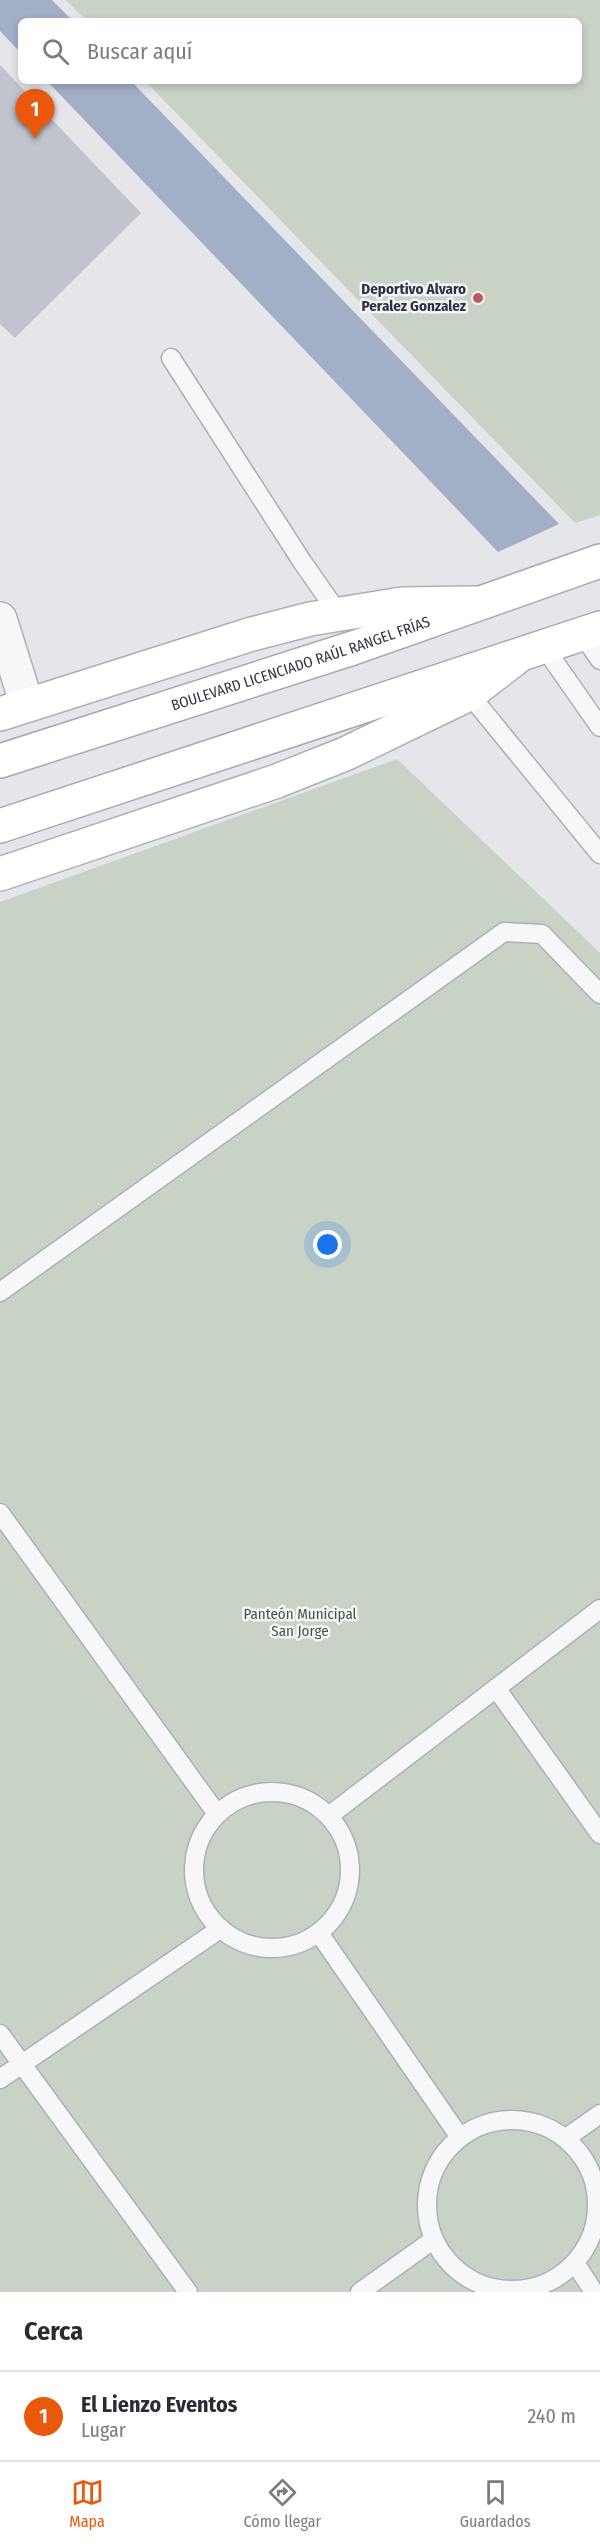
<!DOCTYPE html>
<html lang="es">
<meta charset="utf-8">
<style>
:root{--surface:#fff;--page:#f2f2f3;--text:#2b2b33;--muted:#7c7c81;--line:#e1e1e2;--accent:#ea580c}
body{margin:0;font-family:"Fira Sans Condensed",sans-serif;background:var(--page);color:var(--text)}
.you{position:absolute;left:328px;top:1245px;width:21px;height:21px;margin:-15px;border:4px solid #fff;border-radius:50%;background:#1a73e8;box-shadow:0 0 0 9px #1a73e833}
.badge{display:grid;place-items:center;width:39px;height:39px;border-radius:50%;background:var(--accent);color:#fff;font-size:20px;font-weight:700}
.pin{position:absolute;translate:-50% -50px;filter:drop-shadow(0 2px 3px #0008)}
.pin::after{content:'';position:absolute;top:32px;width:21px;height:18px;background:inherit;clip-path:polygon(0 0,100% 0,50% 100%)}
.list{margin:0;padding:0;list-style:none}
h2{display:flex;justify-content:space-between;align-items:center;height:78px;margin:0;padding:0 24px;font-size:26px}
h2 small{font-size:20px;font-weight:400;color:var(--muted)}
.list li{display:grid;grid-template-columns:39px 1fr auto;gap:18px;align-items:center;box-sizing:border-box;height:90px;padding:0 24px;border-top:2px solid var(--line)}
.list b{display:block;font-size:22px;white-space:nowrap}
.list p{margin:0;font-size:20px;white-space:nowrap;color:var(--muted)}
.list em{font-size:20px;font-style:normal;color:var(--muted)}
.icon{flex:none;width:33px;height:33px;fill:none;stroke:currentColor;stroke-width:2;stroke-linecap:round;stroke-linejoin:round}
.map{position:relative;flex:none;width:600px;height:2292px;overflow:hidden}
.search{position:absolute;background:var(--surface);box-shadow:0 3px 9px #0003;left:18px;right:18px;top:18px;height:66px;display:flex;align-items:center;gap:15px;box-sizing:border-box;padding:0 21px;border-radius:9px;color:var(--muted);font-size:22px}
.sheet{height:168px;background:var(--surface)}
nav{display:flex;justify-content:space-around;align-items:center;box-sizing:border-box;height:84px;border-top:2px solid var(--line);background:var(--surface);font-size:16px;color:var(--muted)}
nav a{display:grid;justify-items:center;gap:3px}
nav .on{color:var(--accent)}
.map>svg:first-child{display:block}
</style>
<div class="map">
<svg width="600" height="2292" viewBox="0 0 600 2292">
<rect width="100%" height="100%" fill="#e4e6ea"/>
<g fill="#c8d3c6">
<path d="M66,0H600V515L575,523L145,81H579V21H87Z"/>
<path d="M397,759L600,953V2292H0V902Z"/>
</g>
<g fill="#a3afc6">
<path d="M0,0H52L73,21H21V53L0,31Z"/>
<path d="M47,81H131L559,524L498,552Z"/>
</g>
<path fill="#c2c4cd" d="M0,65L141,213L15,338L0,324Z"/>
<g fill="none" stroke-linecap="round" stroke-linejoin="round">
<g stroke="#adb0b7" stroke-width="21">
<g id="service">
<path d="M171,358L303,563L338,613"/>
<path d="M582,634L600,660"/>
<path d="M544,647L600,727"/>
<path d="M469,694L600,854"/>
<path d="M0,1292L504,932L542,934L600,994"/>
<path d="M0,1513L217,1814"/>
<path d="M496,1688L600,1834"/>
<circle cx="272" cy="1870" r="78"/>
<path d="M330,1815L600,1609"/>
<path d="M319,1933L459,2136"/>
<path d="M0,2034L188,2292"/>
<path d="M0,2079L220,1929"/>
<circle cx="512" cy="2205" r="85"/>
<path d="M566,2138L600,2114"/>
<path d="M575,2263L594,2292"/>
<path d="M360,2292L433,2240"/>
</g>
</g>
<g stroke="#adb0b7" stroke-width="36">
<path id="minor" d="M0,619L27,705"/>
</g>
<g stroke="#adb0b7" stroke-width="36">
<g id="secondary">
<path d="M0,714L252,634L310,619L402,604L475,603"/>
<path d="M0,874L277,781L345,754L469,694L516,658"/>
</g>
</g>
<g stroke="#a5a9b5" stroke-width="36">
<g id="primary">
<path id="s1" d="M0,761L353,648L600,561"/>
<path d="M0,826L600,628"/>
</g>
</g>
<use href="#service" stroke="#f6f7f9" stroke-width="18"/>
<use href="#minor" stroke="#f6f7f9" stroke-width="33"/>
<use href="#secondary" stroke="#fff" stroke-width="33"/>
<use href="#primary" stroke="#fff" stroke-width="33"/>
</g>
<circle fill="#c15758" stroke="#f4f5f8" stroke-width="2" cx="478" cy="298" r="6"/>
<g text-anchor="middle" stroke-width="5" stroke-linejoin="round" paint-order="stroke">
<g font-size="15" font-weight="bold" fill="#2d3241" stroke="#f4f5f8" text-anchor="end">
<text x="466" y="294">Deportivo Alvaro<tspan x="466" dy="17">Peralez Gonzalez</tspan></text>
</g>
<g font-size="15" fill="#2d3241" stroke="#f4f5f8">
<text dy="5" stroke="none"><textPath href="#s1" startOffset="316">BOULEVARD LICENCIADO RAÚL RANGEL FRÍAS</textPath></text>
</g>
<g font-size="15" fill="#3d5b3c" stroke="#f4f5f8">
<text x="300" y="1619">Panteón Municipal<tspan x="300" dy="17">San Jorge</tspan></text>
</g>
</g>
</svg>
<div class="you"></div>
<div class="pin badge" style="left:35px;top:139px">1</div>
<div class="search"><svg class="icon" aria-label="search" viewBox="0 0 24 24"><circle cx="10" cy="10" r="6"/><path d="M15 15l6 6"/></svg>Buscar aquí</div>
</div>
<section class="sheet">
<h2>Cerca<small></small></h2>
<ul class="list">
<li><span class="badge">1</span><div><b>El Lienzo Eventos</b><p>Lugar</p></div><em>240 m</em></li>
</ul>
</section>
<nav>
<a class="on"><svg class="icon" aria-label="map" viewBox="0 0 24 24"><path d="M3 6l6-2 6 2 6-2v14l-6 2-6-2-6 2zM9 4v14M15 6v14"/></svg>Mapa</a>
<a><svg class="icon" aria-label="directions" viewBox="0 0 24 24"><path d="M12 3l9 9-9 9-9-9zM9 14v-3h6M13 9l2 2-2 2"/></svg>Cómo llegar</a>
<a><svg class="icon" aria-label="saved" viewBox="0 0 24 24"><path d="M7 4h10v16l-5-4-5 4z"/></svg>Guardados</a>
</nav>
